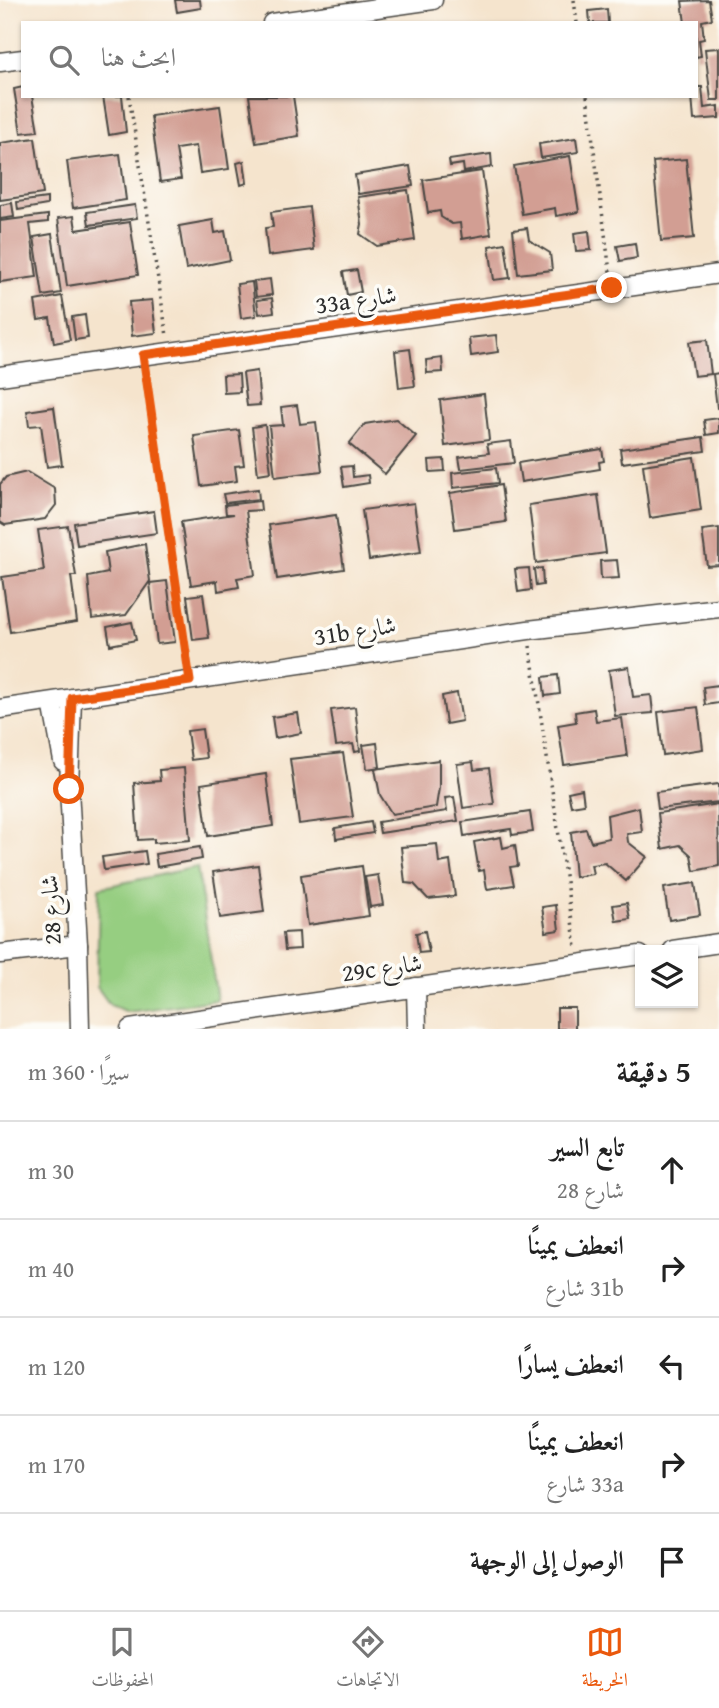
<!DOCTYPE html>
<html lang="ar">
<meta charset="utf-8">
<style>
:root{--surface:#fff;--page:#f2f2f2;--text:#222;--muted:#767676;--line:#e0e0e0;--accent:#ea580c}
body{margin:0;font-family:"Gentium Book Plus",Amiri,serif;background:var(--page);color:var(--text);direction:rtl}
.controls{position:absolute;right:21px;bottom:21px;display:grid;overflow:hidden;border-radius:0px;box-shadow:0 2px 5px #0004}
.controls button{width:63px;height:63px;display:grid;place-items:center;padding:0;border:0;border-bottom:2px solid var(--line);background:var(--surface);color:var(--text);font:35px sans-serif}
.stop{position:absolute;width:21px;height:21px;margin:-16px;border:5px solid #ea580c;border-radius:50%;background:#fff}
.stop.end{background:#ea580c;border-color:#fff;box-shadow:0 2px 7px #0008}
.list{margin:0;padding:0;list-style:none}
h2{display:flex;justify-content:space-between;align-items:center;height:91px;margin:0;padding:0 28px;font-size:30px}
h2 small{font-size:23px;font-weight:400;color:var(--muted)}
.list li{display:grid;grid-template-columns:46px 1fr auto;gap:21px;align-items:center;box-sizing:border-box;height:98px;padding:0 28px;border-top:2px solid var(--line)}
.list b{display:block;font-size:26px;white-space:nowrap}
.list p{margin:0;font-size:23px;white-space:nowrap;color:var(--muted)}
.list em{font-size:23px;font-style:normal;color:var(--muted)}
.icon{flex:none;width:38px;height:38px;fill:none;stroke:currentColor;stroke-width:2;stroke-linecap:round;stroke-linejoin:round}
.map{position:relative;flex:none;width:719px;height:1029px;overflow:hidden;direction:ltr}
.search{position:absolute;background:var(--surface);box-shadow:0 2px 5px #0004;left:21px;right:21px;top:21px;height:77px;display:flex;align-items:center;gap:18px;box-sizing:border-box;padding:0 24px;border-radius:0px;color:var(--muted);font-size:26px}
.sheet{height:581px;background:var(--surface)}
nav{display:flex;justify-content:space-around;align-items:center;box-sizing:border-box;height:98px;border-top:2px solid var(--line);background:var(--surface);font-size:19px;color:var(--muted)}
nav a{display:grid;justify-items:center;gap:4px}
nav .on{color:var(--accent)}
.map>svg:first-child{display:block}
</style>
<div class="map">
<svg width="719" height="1029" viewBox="0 0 719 1029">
<rect width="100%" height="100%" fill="#fdfcf7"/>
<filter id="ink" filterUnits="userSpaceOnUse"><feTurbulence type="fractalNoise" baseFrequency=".0143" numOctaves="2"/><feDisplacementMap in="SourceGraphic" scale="14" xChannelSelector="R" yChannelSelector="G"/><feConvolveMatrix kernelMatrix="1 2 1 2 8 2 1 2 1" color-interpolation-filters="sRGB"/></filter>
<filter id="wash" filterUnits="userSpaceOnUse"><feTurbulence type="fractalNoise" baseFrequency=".00686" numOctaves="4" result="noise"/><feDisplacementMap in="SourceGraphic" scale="28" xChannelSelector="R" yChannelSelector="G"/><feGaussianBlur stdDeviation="1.57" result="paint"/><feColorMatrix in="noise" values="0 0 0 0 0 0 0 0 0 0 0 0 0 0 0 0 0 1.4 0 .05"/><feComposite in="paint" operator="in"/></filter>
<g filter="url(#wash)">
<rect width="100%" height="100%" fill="#f5e4cd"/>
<path fill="#96ce81" stroke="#607c56" stroke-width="2" d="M197,867L217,1000L128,1012L110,1005L97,987L99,888Z"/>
<g id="blocks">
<g fill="#d29e93">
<path d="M175,0H200L201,8L177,12Z"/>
<path d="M709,0L712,19L702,21L704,39L699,40L701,56L696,57V23H685L682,1Z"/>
<path d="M607,9L608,23H590L589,11Z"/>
<path d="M719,48V100H711L705,49Z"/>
<path d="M23,87V96H32L38,131L21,133L14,89Z"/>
<path d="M696,87H702L704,108L719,106V118L694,120L692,96H696Z"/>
<path d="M103,96H122L126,132L109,135Z"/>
<path d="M249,96H293L299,136L256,143Z"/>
<path d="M220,106L229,169L200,173L196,146L176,149L181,179L160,182L151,116Z"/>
<path d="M35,138L43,194L0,200V143Z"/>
<path d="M576,138L578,152L541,158L539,144Z"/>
<path d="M120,154L126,200L73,208L67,161Z"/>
<path d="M491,154L492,167L464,172L463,164L450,166L449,160Z"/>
<path d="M570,156L579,212L556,216L555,208L522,214L514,166Z"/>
<path d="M686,159L694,238L661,241L653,162Z"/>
<path d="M244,161L247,183L241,185L237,163Z"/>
<path d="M410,166L413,186L358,194L355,175Z"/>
<path d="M482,171L491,234L462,239L460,223L452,224L441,217L440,211L428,213L423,180Z"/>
<path d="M408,190L415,240L377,246L360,234L362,224L358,197Z"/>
<path d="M47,198V205L18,210L17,202Z"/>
<path d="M12,203L14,217L0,219V205Z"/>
<path d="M135,205L137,218L89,225L87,212Z"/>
<path d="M309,207L314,250L268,256L265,228L273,227L271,212Z"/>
<path d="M48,215V222L30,224L37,277L0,282V221Z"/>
<path d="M74,216L76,230L130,222L138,275L67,286L58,218Z"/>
<path d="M213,220L215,233L225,231L230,260L186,269L179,226Z"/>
<path d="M527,228L529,240L550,253L552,270L518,274L513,230Z"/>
<path d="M589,231L591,250L576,251L574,233Z"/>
<path d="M52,234L61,293L43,296L34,237Z"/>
<path d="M505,243L510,278L494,280L489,246Z"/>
<path d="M635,243L637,258L620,261L617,246Z"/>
<path d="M357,270L361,292L347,295L343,272Z"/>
<path d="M270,279L272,295L256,297L254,281Z"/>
<path d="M252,282L256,316L241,318L237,284Z"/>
<path d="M62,296L70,340L54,343L50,318L38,320L35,301Z"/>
<path d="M272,298L274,312L259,314L257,300Z"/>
<path d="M152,300L156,333L132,336L129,302Z"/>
<path d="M85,315L88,338L75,340L72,317Z"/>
<path d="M496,335L498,352L471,356L469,338Z"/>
<path d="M707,340L711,374L694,376L689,342Z"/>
<path d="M410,349L415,386L399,388L395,351Z"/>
<path d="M442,358L443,372L427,373L426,360Z"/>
<path d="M257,371L260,405L247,406L243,373Z"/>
<path d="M719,373V408H717L713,374Z"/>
<path d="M239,374L240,392L224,393L223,375Z"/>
<path d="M484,394L489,440L445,446L440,400Z"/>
<path d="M297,405L300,424L316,422L322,471L275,477L269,426L283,425L281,407Z"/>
<path d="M54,407L62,465L47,467L41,425L29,426L27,411Z"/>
<path d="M719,418V433L706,435L704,420Z"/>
<path d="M396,419L416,436L385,474L349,444L365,424Z"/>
<path d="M265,425L271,472L258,474L252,427Z"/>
<path d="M239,430L244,465L235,466L237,481L201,486L194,436Z"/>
<path d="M703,437L705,451L622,463L620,449Z"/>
<path d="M511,441L514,463L461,469L459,457L489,453L487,444Z"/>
<path d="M602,449L604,461L599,462L600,469L521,482L518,463Z"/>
<path d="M694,457L701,510L650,518L643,465Z"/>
<path d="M444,459L445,471L430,472L429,460Z"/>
<path d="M352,466L353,477L368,475L369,483L344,487L341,467Z"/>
<path d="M496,468L498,483L453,488L452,473Z"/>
<path d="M27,472L55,489L56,505L45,519L5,525L0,522V484L6,477Z"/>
<path d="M501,485L506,522L455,529L450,493Z"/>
<path d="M258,489L259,499L225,503L223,494Z"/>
<path d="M598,495L606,553L536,563L529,505Z"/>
<path d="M260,501L261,510L246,511L255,575L237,578L239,587L218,591L217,581L191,585L181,522L234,514H226L225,505Z"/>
<path d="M414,503L421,552L369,560L362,510Z"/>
<path d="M154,511L157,533L77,545L74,523Z"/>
<path d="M336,515L344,569L277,579L269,525Z"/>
<path d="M68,526L76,576H71L77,622L10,632L2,577L44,571L38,530Z"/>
<path d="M719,528V565L707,566L702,530Z"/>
<path d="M145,544L150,581L126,615L92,619L88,577L108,573L105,552Z"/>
<path d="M617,560L619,578L601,579L600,561Z"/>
<path d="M529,568L531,590L518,592L515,569Z"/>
<path d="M542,568L543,585L536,586L534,569Z"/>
<path d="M167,581L175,642L157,644L150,583Z"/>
<path d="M203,594L209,638L193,640L187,596Z"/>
<path d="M132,622L136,640L110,645L107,627Z"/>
<path d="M629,667L633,697L651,695L653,713L615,716L609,670Z"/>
<path d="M558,675L560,694L545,696L543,677Z"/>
<path d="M719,685V703L705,705L703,687Z"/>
<path d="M457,693L462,721L446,724L442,696Z"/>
<path d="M355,707L360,751L355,752L353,744L336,746L331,710Z"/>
<path d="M698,707L703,749L663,755L658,712Z"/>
<path d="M594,709L596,721L622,718L627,756L564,765L558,725L576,722L575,712Z"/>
<path d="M298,713L301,733L275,738L272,717Z"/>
<path d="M202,729L206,758L191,760L187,731Z"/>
<path d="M377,743L380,767L367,769L363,745Z"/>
<path d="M343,753L353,817L299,824L290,759Z"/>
<path d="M439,760V788L436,807L392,814L380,795L375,769Z"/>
<path d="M473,762L474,770L489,768L494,804L463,808L457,764Z"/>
<path d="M184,768L190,840L154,843V839L138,840L134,783L160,781L159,770Z"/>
<path d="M266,774L273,826L208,836L201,784Z"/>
<path d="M719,784V802L658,809L656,792Z"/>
<path d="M582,789L584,804L571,806L568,792Z"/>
<path d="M454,797L458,821L380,833L378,822L447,811L445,798Z"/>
<path d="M718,804L719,866L694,871L691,855L680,845L662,849L658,813Z"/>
<path d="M639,807L642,832L627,834L628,842L647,857L626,881L605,863L591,865L593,874L575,877L571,832L586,829L591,842L609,838L607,815Z"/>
<path d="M530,812L533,832L512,835L511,829L464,836L462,822Z"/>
<path d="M371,822L373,833L336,839L335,828Z"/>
<path d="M501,837L503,848L515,845L518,866L510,867L514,885L487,889L484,870L479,871L474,842Z"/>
<path d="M437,844L439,863L450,861L455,896L428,899L414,884L405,883L401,847Z"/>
<path d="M200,847L202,859L157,867L155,854Z"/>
<path d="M145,851L147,864L104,870L102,857Z"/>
<path d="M258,865L264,912L220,918L213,872Z"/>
<path d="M362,866L369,916L308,925L301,875Z"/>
<path d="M378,875L383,905L370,907L365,877Z"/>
<path d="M695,883L700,915L669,920L664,888Z"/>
<path d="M627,903L630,919L616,921L613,905Z"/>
<path d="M556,905L559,930L546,932L542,907Z"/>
<path d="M425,931L429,952L419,953L416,933Z"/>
<path d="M299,932L300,949L285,950L283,933Z"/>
<rect x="557" y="1008" width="18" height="21"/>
</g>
</g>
</g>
<g filter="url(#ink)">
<use href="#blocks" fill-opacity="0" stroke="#494743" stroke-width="2"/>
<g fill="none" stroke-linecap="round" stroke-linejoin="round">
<g stroke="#494743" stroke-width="21">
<g id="minor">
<path d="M272,23L433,0"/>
<path d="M0,62L23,59"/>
<path d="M0,376L719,274"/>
<path d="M72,698L69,789L78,945L80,1029"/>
<path d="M52,702L63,761"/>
<path d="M0,709L528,630L719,608"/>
<path d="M673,950L719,943"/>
<path d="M0,954L78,945"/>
<path d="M416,987L417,1029"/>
<path d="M130,1029L640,955"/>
</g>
</g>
<g stroke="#494743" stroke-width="3.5" stroke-dasharray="2 5" stroke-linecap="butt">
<path d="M574,0L577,23"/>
<path d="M129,96L167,336"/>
<path d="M587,96L610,272"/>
<path d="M146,371L187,665"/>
<path d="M530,646L576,947"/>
</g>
<use href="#minor" stroke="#fff" stroke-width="18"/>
</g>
</g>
<g fill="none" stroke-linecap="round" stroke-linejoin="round" filter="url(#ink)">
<path stroke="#ea580c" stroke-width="9" d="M69,789L72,698L190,681L143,355L612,288"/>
</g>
<g text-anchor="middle" stroke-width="7" stroke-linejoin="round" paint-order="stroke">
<g font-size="24" fill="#2b2b2b" stroke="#fdfcf7">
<text transform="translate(356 300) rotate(-8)" y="8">33a شارع</text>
<text transform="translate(355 631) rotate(-9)" y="8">31b شارع</text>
<text transform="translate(51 910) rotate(-93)" y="8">شارع 28</text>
<text transform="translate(382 968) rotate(-8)" y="8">29c شارع</text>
</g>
</g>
</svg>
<div class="controls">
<button><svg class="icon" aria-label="layers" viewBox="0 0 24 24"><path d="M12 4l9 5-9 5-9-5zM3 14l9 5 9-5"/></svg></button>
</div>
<div class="stop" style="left:69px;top:789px"></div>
<div class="stop end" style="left:612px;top:288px"></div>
<div class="search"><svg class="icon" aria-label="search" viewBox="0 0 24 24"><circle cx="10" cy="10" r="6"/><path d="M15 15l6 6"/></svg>ابحث هنا</div>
</div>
<section class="sheet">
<h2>5 دقيقة<small>سيرًا · 360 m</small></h2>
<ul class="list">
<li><svg class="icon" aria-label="ahead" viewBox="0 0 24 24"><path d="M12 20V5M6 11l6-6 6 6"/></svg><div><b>تابع السير</b><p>شارع 28</p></div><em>30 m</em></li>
<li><svg class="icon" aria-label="right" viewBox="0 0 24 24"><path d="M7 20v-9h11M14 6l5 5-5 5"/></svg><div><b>انعطف يمينًا</b><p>31b شارع</p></div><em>40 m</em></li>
<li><svg class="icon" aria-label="left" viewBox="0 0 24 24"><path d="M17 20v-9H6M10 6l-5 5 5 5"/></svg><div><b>انعطف يسارًا</b></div><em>120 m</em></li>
<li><svg class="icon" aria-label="right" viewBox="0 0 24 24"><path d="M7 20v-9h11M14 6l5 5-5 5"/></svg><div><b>انعطف يمينًا</b><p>33a شارع</p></div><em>170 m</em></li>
<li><svg class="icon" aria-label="arrive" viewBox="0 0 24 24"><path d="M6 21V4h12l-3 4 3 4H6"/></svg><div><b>الوصول إلى الوجهة</b></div></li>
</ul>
</section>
<nav>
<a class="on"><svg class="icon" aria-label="map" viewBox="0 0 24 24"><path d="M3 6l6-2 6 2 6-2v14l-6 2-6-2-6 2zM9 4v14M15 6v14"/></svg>الخريطة</a>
<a><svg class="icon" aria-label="directions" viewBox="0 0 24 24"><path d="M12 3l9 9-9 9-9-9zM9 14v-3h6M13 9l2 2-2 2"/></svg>الاتجاهات</a>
<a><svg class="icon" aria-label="saved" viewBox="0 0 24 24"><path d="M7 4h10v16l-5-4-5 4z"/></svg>المحفوظات</a>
</nav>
